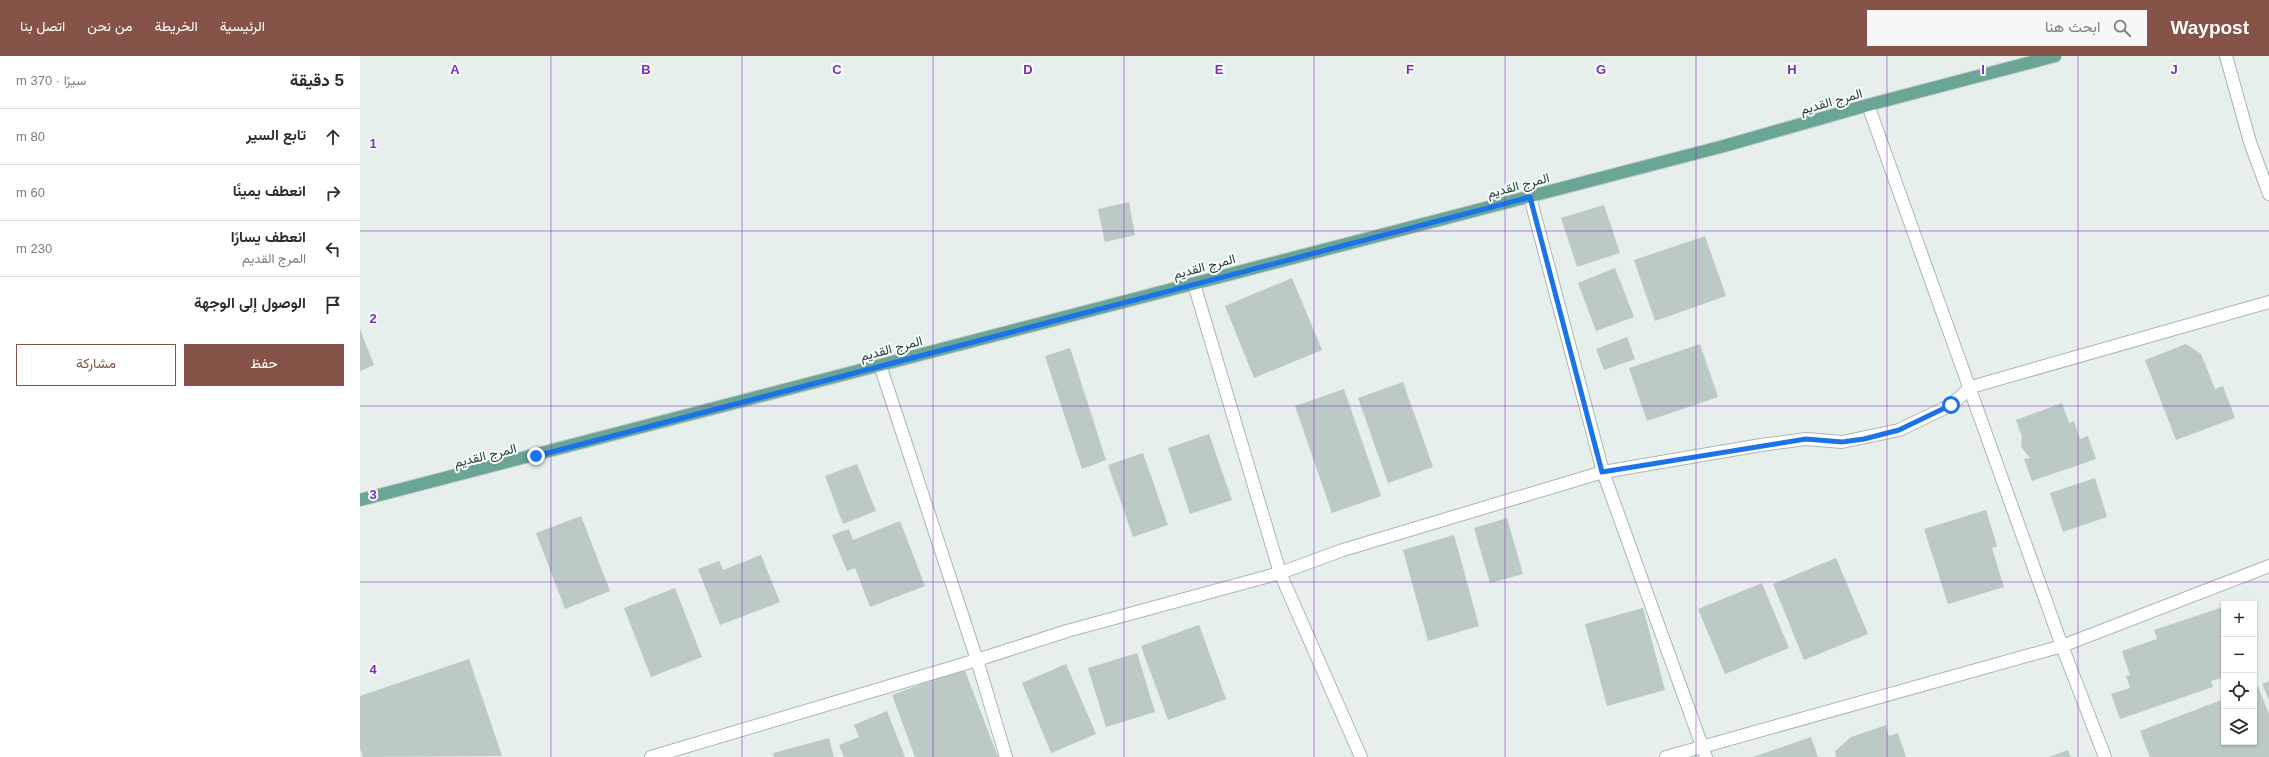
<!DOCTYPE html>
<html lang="ar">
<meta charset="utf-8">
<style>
:root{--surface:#fff;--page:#f7f7f7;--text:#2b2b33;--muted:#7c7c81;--line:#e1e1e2;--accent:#855347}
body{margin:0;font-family:Helvetica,Vazirmatn,sans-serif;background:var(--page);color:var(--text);direction:rtl}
.controls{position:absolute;right:12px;bottom:12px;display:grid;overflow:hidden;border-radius:0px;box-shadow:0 1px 3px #0004}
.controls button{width:36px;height:36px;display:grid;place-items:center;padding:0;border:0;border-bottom:1px solid var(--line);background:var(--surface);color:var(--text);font:20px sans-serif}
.stop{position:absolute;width:12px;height:12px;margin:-9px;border:3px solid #1a73e8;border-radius:50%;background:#fff}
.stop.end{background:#1a73e8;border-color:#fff;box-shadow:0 1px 4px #0008}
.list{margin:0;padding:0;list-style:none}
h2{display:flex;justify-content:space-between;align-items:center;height:52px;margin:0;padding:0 16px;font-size:17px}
h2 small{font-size:13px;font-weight:400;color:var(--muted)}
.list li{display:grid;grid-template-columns:26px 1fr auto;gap:12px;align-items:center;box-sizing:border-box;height:56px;padding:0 16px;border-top:1px solid var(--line)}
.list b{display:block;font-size:15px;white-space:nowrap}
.list p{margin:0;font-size:13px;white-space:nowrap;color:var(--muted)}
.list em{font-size:13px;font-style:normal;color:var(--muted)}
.actions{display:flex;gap:8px;padding:12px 16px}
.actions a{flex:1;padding:9px 0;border:1px solid var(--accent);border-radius:0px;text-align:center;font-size:14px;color:var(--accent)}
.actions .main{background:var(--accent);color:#fff}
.icon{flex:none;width:22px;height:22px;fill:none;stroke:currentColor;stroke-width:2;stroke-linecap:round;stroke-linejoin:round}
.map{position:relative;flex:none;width:1909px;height:701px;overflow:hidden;direction:ltr}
header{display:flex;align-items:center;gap:24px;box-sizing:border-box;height:56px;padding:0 20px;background:var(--accent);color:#fff}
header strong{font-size:19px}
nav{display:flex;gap:22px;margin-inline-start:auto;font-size:14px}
.search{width:280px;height:36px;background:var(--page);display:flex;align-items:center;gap:10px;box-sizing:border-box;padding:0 14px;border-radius:0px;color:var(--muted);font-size:15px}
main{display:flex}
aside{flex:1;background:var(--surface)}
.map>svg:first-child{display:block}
</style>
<header>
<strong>Waypost</strong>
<div class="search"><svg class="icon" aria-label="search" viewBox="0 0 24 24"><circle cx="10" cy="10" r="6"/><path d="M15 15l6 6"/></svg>ابحث هنا</div>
<nav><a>الرئيسية</a><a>الخريطة</a><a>من نحن</a><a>اتصل بنا</a></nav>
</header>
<main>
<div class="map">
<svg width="1909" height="701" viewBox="0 0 1909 701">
<rect width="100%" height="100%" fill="#e6efeb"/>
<g fill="#bbcac4">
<path d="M769,146L775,179L745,186L738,153Z"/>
<path d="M1244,149L1260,197L1217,211L1201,162Z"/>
<path d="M1345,180L1366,240L1295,265L1274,204Z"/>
<path d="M1255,212L1274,261L1236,275L1218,227Z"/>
<path d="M932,222L962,294L894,322L865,250Z"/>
<path d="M0,273L14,309L0,315Z"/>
<path d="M1267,281L1275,303L1244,314L1236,293Z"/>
<path d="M1340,288L1358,341L1287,365L1269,312Z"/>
<path d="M1826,288L1841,298L1855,333L1863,330L1875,362L1816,384L1785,304Z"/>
<path d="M710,292L746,404L722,413L685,300Z"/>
<path d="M1043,326L1073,411L1028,427L998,342Z"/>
<path d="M984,333L1021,440L972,457L935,350Z"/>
<path d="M1702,347L1709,367L1714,365L1720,383L1728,380L1736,403L1672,425L1664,403L1670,402L1661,391L1662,381L1656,364Z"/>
<path d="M849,378L872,444L830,458L808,392Z"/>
<path d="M783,397L808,469L773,481L748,409Z"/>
<path d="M497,408L516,455L483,468L465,420Z"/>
<path d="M1735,422L1747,461L1703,476L1690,437Z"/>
<path d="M1626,454L1637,490L1632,492L1644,531L1588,548L1564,473Z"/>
<path d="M221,460L250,535L205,553L176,477Z"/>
<path d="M1147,462L1163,518L1130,527L1114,472Z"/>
<path d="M540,465L565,530L510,551L495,512L487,515L472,479L489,473L493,484Z"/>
<path d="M1094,479L1119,570L1068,585L1043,494Z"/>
<path d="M401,499L420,546L360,569L338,513L359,505L363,514Z"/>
<path d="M1476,502L1508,578L1444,604L1413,528Z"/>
<path d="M1402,527L1429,592L1365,618L1338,553Z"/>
<path d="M315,532L342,601L291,621L264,552Z"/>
<path d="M1863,551L1864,621L1851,625L1853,631L1760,663L1751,638L1770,632L1766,620L1770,619L1762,595L1797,583L1794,574Z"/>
<path d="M1283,552L1305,634L1247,650L1225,568Z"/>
<path d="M839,569L866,643L808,664L781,590Z"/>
<path d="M777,597L795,656L746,671L728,612Z"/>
<path d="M109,603L142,700L3,701L0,692V640Z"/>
<path d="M706,608L736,678L691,697L662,627Z"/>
<path d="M604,612L638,701H555L532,639Z"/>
<path d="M1909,625V644L1902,628Z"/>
<path d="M1898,630L1909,658V701H1790L1780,675L1864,643V686H1894V632Z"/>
<path d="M527,655L545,701H484L479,689L499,681L494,669Z"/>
<path d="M1526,669L1529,680L1538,677L1546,701H1476L1475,695L1491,681Z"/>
<path d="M1451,681L1458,701H1393Z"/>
<path d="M469,682L474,701H414L413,697Z"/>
<path d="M1708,694L1711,701H1689Z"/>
</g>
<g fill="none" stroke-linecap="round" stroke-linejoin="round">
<g stroke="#a8b8b2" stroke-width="14">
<g id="minor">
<path d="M1866,0L1890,86L1909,138"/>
<path d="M1508,49L1702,590L1745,701"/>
<path d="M1170,141L1243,416L1346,701"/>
<path d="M834,228L920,517L1001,701"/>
<path d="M520,309L617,604L646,701"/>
<path d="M291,701L617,604L707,575L920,517L983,494L1243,416L1401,389L1446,383L1482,386L1539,374L1591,349L1611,331L1909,246"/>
<path d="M1306,701L1702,590L1909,510"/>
</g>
</g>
<g stroke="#c2cac8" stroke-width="14">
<path id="primary" d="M0,444L1364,90L1508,49L1695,0"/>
</g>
<use href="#minor" stroke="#fff" stroke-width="12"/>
<use href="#primary" stroke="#6aa596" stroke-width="12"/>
</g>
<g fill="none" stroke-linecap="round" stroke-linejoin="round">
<path stroke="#1a73e8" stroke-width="5" d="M176,400L1170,141L1242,416L1446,383L1482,386L1504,383L1539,374L1591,349"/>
</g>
<path fill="none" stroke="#7b2cbf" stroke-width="1" stroke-opacity="0.55" d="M191,0V701M382,0V701M573,0V701M764,0V701M954,0V701M1145,0V701M1336,0V701M1527,0V701M1718,0V701M0,175H1909M0,350H1909M0,526H1909"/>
<g text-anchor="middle" stroke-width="4" stroke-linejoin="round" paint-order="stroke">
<g font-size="13" fill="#24423a" stroke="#f7fbf9">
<text transform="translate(1471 45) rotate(-16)" y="5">المرج القديم</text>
<text transform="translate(1158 129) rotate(-15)" y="5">المرج القديم</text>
<text transform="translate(844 210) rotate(-15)" y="5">المرج القديم</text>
<text transform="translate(531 292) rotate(-15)" y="5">المرج القديم</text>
<text transform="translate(125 399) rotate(-14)" y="5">المرج القديم</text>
</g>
</g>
<g font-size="13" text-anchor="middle" font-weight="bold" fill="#7b2cbf" stroke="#f7fbf9" stroke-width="4" stroke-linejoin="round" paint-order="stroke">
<text x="95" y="18">A</text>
<text x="286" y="18">B</text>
<text x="477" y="18">C</text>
<text x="668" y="18">D</text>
<text x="859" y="18">E</text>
<text x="1050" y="18">F</text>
<text x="1241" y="18">G</text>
<text x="1432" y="18">H</text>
<text x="1623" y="18">I</text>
<text x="1814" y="18">J</text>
<text x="13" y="92">1</text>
<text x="13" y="267">2</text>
<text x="13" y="443">3</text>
<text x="13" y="618">4</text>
</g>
</svg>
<div class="controls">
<button>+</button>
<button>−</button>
<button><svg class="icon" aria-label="locate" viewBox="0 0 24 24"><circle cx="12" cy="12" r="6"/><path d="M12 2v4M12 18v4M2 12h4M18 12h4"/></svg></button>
<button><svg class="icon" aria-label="layers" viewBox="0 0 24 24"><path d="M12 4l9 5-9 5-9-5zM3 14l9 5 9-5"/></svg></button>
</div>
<div class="stop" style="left:1591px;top:349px"></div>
<div class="stop end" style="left:176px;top:400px"></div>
</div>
<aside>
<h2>5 دقيقة<small>سيرًا · 370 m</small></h2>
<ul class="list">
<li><svg class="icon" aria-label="ahead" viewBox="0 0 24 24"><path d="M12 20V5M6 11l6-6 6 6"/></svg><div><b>تابع السير</b></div><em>80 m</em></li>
<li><svg class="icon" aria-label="right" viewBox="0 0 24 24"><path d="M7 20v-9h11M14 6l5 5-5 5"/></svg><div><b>انعطف يمينًا</b></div><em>60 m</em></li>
<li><svg class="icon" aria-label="left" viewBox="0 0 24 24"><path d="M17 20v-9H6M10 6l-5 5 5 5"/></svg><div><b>انعطف يسارًا</b><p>المرج القديم</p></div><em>230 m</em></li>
<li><svg class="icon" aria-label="arrive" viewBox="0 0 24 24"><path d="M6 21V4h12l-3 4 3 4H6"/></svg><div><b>الوصول إلى الوجهة</b></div></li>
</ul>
<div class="actions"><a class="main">حفظ</a><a>مشاركة</a></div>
</aside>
</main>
